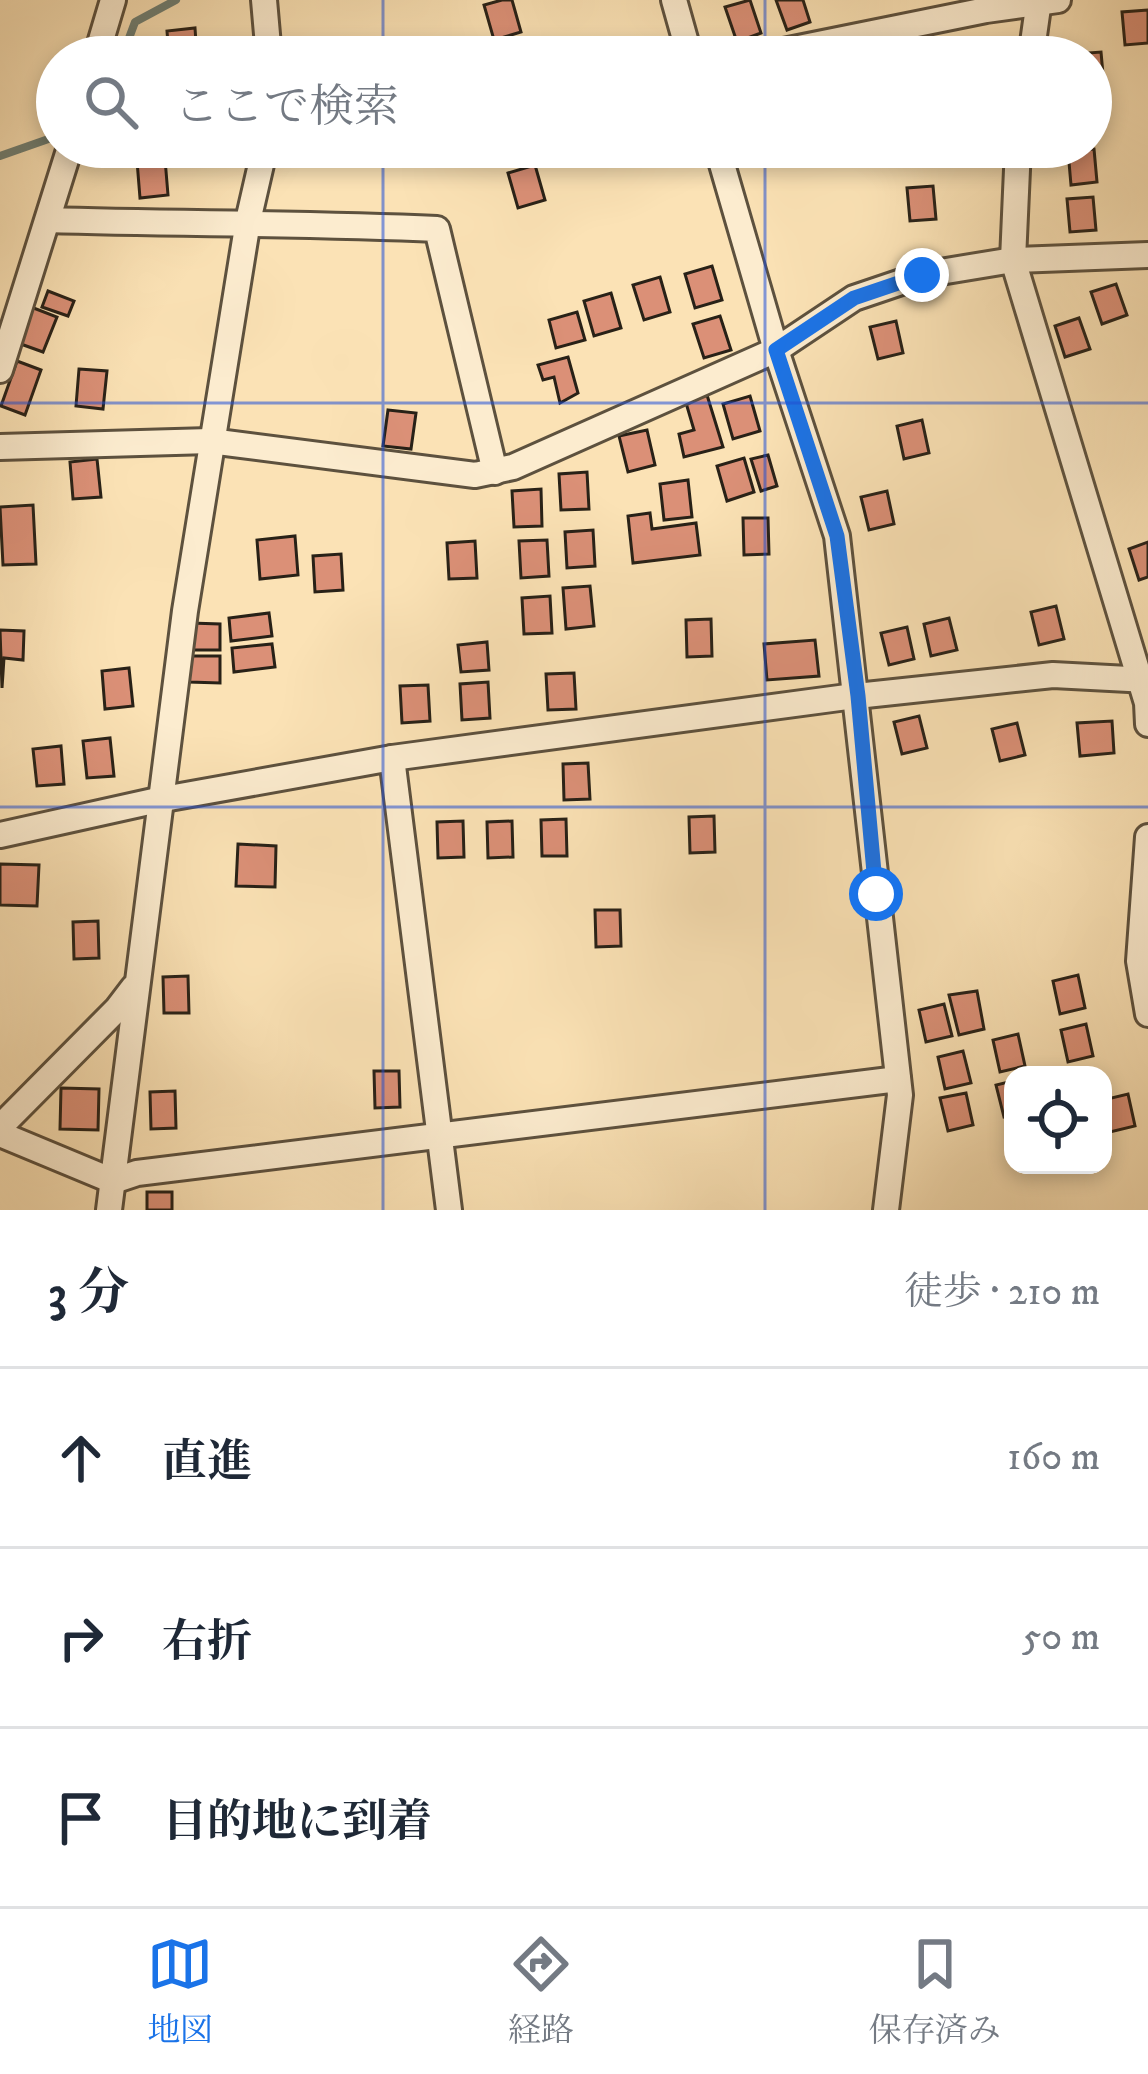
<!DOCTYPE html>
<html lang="ja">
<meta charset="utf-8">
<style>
:root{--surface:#fff;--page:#f6f6f7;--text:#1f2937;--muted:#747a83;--line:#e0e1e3;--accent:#1a73e8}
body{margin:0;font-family:"IM FELL DW Pica","Noto Serif JP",serif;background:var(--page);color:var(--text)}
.controls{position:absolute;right:36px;bottom:36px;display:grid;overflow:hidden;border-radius:24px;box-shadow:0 6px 18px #0003}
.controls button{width:108px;height:108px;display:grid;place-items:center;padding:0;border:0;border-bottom:3px solid var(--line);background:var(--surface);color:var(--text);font:60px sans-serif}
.stop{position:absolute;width:36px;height:36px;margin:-27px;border:9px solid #1a73e8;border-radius:50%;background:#fff}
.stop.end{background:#1a73e8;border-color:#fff;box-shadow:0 3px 12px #0008}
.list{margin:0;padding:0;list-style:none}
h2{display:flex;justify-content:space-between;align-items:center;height:156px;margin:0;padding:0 48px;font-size:51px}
h2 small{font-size:39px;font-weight:400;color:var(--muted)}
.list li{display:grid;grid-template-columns:78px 1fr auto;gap:36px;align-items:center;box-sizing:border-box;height:180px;padding:0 48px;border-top:3px solid var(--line)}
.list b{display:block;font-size:45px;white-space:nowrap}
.list em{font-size:39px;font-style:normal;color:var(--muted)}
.icon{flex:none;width:66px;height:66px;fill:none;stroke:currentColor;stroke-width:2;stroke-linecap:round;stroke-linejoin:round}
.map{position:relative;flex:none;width:1148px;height:1210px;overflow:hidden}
.search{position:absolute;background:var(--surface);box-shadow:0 6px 18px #0003;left:36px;right:36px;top:36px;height:132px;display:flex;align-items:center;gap:30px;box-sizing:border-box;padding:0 42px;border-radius:66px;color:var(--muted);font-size:45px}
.sheet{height:696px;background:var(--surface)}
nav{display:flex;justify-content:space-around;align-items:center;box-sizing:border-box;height:168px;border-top:3px solid var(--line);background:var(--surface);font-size:33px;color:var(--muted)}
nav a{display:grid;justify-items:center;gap:6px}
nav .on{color:var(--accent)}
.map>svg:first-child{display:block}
</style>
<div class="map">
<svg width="1148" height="1210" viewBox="0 0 1148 1210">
<rect width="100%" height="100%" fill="#fbe2b5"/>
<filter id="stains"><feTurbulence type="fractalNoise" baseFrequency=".00167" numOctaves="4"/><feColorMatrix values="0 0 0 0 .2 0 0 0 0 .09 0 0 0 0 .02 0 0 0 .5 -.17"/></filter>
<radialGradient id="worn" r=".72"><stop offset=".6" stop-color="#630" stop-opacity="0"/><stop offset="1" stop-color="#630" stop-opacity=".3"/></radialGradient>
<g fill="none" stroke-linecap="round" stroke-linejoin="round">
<g stroke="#6f7f74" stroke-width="8">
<path d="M122,57L135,22L176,0"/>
<path d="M0,156L57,136"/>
</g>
</g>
<g fill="#db9077" stroke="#282117" stroke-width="3">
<path d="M502,0H512L521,32L494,40L484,5Z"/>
<path d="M750,0L761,33L737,42L725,7Z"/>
<path d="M776,0H803L810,22L787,30Z"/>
<path d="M1148,10V43L1125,45L1122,12Z"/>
<path d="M195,28L197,57H169L167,31Z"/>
<path d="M1101,52L1104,85L1091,86V57L1075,54Z"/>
<path d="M1091,96H1101L1103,129L1091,130Z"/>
<path d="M963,147H989L991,164L965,166Z"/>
<path d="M1094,149L1097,182L1071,185L1068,151Z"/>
<path d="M165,159L168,195L140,198L137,161Z"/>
<path d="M535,165L545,200L518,208L508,173Z"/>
<path d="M933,186L936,219L910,221L907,188Z"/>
<path d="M1093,197L1096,230L1070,232L1067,199Z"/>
<path d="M712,266L722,300L695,308L685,274Z"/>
<path d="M660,277L670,312L644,320L633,285Z"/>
<path d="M1116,284L1127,315L1102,324L1091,292Z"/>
<path d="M48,291L74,301L68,316L42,307Z"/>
<path d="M611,293L621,328L594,336L584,301Z"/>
<path d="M31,307L57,317L43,352L18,343Z"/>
<path d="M577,312L585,340L556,348L549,320Z"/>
<path d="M720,316L731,350L704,358L693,324Z"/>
<path d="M1079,318L1090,349L1065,357L1055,326Z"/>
<path d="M896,321L903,353L878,359L870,327Z"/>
<path d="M568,357L578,393L560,403L554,377L543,380L538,365Z"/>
<path d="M17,361L41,370L25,415L1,406Z"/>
<path d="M79,369L107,371L103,409L76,406Z"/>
<path d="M707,395L723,447L684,457L679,434L694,430L686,403Z"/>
<path d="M750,396L760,431L733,439L723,404Z"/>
<path d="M388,410L416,413L411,449L383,446Z"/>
<path d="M922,420L929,453L904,459L897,426Z"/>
<path d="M647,430L655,465L628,472L619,436Z"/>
<path d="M768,455L777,486L761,491L751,459Z"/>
<path d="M744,458L754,492L727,501L717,466Z"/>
<path d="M97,459L101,497L73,499L70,462Z"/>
<path d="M587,472L589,509L561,510L559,474Z"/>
<path d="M688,480L692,517L664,520L660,484Z"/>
<path d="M541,489L542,526L514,527L512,491Z"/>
<path d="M887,491L894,524L869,530L861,497Z"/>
<path d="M33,505L36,564L3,565L0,507Z"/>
<path d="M650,513L652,529L696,523L700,555L633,563L628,516Z"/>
<path d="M743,518H768L769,554L744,555Z"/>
<path d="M593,530L595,566L567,568L565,532Z"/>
<path d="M295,536L298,575L260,579L257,540Z"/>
<path d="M547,540L549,576L521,578L519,541Z"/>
<path d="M475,541L477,578L449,579L447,543Z"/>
<path d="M1148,542V577L1139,580L1129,549Z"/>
<path d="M341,554L343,590L315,592L313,556Z"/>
<path d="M590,586L594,626L566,629L563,588Z"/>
<path d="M550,596L552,633L524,634L522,598Z"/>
<path d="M1056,606L1064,639L1039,645L1031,612Z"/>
<path d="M269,613L272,636L231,641L229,618Z"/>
<path d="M949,618L957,650L931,656L924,624Z"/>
<path d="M711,619L712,656L687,657L686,620Z"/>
<path d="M190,623L220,624V650H190Z"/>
<path d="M907,627L914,659L889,665L881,633Z"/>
<path d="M0,630L24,631L23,660L4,658L2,688Z"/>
<path d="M815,640L819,676L767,680L764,644Z"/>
<path d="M487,642L489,670L461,672L458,645Z"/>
<path d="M272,644L275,667L234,672L232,648Z"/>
<path d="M190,656H220V683L189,682Z"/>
<path d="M129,668L133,706L105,709L102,671Z"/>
<path d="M574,673L576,709L548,710L546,674Z"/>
<path d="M488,682L490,718L462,720L460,684Z"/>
<path d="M428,685L430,721L402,723L400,686Z"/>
<path d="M919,716L927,748L902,754L894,722Z"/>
<path d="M1112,721L1114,753L1080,756L1077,723Z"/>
<path d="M1017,723L1025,755L1000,761L992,729Z"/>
<path d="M110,738L114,776L87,778L83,741Z"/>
<path d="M61,746L64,784L37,786L33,749Z"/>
<path d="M588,763L590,799L564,800L563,764Z"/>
<path d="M714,816L715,852L690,853L689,817Z"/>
<path d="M566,819L567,856H542L541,820Z"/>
<path d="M463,821L464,857L438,858L437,822Z"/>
<path d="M512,821L513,857L488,858L487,822Z"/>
<path d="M238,844L276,846L275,887L236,886Z"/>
<path d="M0,864L39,865L37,906L0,905Z"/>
<path d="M595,910H620L621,946L596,947Z"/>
<path d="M98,921L99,958L74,959L73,922Z"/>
<path d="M1078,975L1085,1008L1060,1014L1053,981Z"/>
<path d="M188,976L189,1013H164L163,977Z"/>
<path d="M977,991L984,1029L959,1035L949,995Z"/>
<path d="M944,1004L952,1036L926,1042L919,1010Z"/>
<path d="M1086,1024L1093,1056L1068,1062L1061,1030Z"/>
<path d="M1018,1034L1025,1066L1000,1072L993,1040Z"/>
<path d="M963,1051L971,1083L945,1089L938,1057Z"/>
<path d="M374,1071H399L400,1107L375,1108Z"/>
<path d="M1013,1081V1115L1004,1117L996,1085Z"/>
<path d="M61,1088L99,1089L98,1130L60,1129Z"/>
<path d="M175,1091L176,1128L151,1129L150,1092Z"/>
<path d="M966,1093L973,1125L948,1131L940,1098Z"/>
<path d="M1128,1094L1135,1126L1110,1132L1103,1100Z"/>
<rect x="147" y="1192" width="25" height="18"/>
</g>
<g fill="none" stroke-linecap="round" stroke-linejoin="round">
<g stroke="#5d513e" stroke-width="30">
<g id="minor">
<path d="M264,0L269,57"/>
<path d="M674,0L690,57"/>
<path d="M96,57L113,0"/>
<path d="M754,57L986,10L1058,0"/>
<path d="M1031,57L1039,0"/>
<path d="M717,147L776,350L837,536L900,1095L886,1210"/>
<path d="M1018,147L1013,260L1147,703L1148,724"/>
<path d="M48,220C178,224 307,223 437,229L495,472"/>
<path d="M0,370L70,147"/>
<path d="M0,447L210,441L475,475L513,467L776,350L854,298L922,275L1013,260L1148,255"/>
<path d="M392,758L449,1210"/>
<path d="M0,835L158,800L392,758L847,697L1053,675L1148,680"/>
<path d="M1148,837L1139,961L1148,1014"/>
<path d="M0,1127L117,1009L133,988"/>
<path d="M0,1134L113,1181L137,1173L898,1079"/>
<path d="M109,1210L185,611L248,221L265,147"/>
</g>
</g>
<use href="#minor" stroke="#fceccf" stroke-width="24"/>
</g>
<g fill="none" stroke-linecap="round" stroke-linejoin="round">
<path stroke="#1a73e8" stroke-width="15" d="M876,894L858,696L837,536L776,350L854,298L922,275"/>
</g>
<path fill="none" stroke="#1d4ed8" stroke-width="3" stroke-opacity="0.55" d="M383,0V57M765,0V57M383,147V1210M765,147V1210M0,403H1148M0,807H1148"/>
<rect width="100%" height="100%" filter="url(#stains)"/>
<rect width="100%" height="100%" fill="url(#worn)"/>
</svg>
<div class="controls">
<button><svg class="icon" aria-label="locate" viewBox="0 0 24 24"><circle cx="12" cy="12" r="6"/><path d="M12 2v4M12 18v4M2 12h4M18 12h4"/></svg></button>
</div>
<div class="stop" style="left:876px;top:894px"></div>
<div class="stop end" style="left:922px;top:275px"></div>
<div class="search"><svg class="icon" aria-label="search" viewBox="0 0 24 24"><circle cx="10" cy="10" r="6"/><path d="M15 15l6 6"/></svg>ここで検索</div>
</div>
<section class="sheet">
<h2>3 分<small>徒歩 · 210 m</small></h2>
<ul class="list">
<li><svg class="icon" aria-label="ahead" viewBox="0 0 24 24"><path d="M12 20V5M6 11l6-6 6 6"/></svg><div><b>直進</b></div><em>160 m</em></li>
<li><svg class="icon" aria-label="right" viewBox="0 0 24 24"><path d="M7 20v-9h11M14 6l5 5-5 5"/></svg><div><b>右折</b></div><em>50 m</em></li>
<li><svg class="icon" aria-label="arrive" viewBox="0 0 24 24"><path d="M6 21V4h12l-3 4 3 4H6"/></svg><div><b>目的地に到着</b></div></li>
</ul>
</section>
<nav>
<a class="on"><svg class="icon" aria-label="map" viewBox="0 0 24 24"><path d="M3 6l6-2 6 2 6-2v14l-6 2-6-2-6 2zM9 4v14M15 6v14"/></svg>地図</a>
<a><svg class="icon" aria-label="directions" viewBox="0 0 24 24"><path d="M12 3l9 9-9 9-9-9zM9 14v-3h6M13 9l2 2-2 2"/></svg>経路</a>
<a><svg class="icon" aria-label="saved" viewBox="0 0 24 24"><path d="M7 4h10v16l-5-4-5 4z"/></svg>保存済み</a>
</nav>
